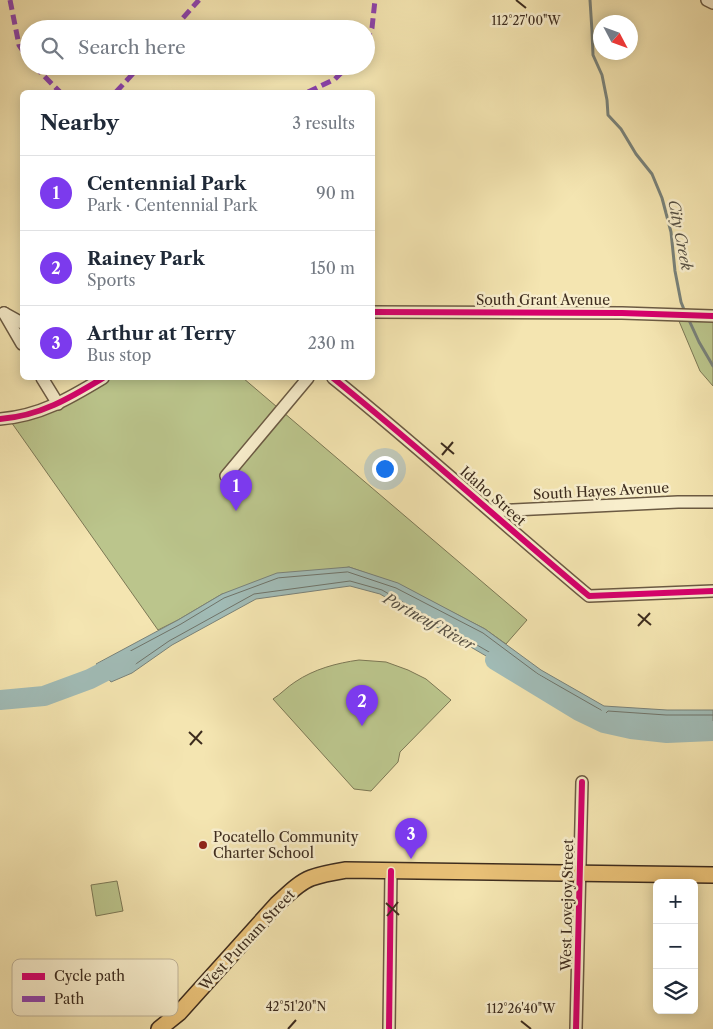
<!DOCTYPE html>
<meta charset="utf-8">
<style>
:root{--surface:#fff;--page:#f2f2f3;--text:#1f2937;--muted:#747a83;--line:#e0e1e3;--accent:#7c3aed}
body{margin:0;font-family:"Libre Caslon Text",serif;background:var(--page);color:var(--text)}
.controls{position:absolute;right:15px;bottom:15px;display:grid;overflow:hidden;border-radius:8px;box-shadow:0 2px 12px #0003}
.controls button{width:45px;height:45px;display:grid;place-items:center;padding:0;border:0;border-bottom:1px solid var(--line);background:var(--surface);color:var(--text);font:25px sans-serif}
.compass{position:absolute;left:593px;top:15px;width:45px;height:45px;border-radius:50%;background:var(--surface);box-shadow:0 2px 12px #0003;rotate:131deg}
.you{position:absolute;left:384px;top:468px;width:18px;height:18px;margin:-12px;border:4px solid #fff;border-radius:50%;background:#1a73e8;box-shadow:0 0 0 8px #1a73e833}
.badge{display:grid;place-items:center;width:32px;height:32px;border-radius:50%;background:var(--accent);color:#fff;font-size:16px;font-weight:700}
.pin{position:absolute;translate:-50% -41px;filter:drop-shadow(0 1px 2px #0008)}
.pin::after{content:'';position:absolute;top:26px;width:18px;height:15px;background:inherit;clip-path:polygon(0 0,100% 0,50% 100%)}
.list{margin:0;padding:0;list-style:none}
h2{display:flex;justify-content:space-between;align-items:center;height:65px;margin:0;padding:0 20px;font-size:21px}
h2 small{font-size:16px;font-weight:400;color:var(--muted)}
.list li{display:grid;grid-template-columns:32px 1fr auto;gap:15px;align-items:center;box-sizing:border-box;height:75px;padding:0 20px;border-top:1px solid var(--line)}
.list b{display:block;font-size:19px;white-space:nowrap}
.list p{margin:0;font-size:16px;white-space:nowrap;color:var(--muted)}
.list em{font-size:16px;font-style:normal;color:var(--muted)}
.icon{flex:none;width:28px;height:28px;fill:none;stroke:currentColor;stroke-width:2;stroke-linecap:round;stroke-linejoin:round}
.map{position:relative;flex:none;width:713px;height:1029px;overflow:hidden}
.search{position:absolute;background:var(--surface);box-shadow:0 2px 12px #0003;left:20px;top:20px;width:355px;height:55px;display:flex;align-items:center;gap:12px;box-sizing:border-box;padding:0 18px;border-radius:28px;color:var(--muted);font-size:19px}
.panel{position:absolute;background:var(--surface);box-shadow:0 2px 12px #0003;left:20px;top:90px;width:355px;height:290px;border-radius:8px}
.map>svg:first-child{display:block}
</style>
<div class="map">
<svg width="713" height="1029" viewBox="0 0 713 1029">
<rect width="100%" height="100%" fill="#f4e5b1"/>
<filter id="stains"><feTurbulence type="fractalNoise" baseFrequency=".004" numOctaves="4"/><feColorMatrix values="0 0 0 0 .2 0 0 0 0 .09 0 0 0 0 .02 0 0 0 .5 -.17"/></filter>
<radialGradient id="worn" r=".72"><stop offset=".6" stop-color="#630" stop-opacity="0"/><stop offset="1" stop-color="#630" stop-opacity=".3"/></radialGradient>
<g fill="#bbc58c" stroke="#7c7855">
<path d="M676,314L713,316V386L700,371Z"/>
<path d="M103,378H243L527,620L506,644L485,629L398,584L349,567L222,594L178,620L158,630L9,419Z"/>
<path d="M359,660L386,662L408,670L426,679L451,700L400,752L398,762L371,791L354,789L273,699C281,694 287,687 295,682C314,669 337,663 359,660Z"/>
<path d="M117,881L123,911L96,916L91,885Z"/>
</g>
<path fill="#a1bcb7" stroke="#79827a" d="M349,567L398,583L485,629L541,670L604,706L667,710H713V729L667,733L594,719L380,594L350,586L256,599L172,645L132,673L111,682L96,664L178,620L222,594L277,573Z"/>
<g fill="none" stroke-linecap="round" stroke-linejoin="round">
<g stroke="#6f746a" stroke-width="1">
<path d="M348,572L396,588L483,633L538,674L601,710L602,713L600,715L596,714L382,590L350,581L254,594L169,641L130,668L113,676L105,667L106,664L181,624L224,598L278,578Z"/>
<path d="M713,715H666L608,711L605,714L607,716L667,728L713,724"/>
</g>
<g stroke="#79827a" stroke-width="3">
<path d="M590,0L592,31L593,55L602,75L607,100L608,115L621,129L636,154L652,174L662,198L671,232L675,271L681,302L685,312"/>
<path d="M688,318L699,342L713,366"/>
</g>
<g stroke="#a1bcb7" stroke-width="20">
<path d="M495,660L579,711L604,723L631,729L667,733L713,731"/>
<path d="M0,700L44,696L90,679L127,660"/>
</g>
<g stroke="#6b5a43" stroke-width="14">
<g id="minor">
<path d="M707,0L713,3"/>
<path d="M372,312L622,313L713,316"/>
<path d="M4,313L22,344"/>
<path d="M4,313L22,323"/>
<path d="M42,378L58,404"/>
<path d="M333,378C420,448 503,524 589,596L713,591"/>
<path d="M0,419C40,416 70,398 103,378"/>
<path d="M226,476L308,378"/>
<path d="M491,511L678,502H713"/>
<path d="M389,1029L391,871"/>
<path d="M576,1029L582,782"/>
</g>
</g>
<g stroke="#3d2c1e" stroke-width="18">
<path id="major" d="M159,1029L179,1013L277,904C287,895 298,883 311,878C322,874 334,872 346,870L713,875"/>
</g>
<use href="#minor" stroke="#f8eecc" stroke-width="11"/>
<use href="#major" stroke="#eac278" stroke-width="15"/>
<g stroke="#8e44ad" stroke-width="5" stroke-dasharray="10 5" stroke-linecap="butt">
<path d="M10,0L19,45L29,60"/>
<path d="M173,29L199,0"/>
<path d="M366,42L372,28L375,0"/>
<path d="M34,66L60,92"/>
<path d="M116,92L140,66"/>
<path d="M308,92L335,79L348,66"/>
</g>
<g stroke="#f8eecc" stroke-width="9">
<g id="cycleway">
<path d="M372,312L622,313L713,316"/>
<path d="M333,378C420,448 503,524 589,596L713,591"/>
<path d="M0,419C40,416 70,398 103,378"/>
<path d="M389,1029L391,871"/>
<path d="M576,1029L582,782"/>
</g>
</g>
<use href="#cycleway" stroke="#d6006c" stroke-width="6"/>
</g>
<path fill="none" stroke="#3d2c1e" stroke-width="2" d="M516,0L526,8M441,443L454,454M442,455L453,442M638,614L651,625M638,626L650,613M189,732L202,744M190,745L202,731M386,903L399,915M387,916L398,902M521,1021L531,1029M288,1029L296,1020"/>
<circle fill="#8f2418" stroke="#f8eecc" stroke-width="2" cx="203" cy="845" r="5"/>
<g text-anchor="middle" stroke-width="5" stroke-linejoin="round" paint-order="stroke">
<g font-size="14" fill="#3d2c1e" stroke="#f8eecc">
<text x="543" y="305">South Grant Avenue</text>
<text transform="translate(601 491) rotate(-3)" y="5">South Hayes Avenue</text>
<text transform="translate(493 496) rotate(41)" y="5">Idaho Street</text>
<text transform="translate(567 905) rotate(-89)" y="5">West Lovejoy Street</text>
<text transform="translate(247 940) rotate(-47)" y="5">West Putnam Street</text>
</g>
<g font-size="14" fill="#3d2c1e" stroke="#f8eecc" text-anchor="start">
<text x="213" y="842">Pocatello Community<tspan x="213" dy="16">Charter School</tspan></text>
</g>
<g font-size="15" font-style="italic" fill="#565044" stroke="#f8eecc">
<text transform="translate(680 235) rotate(79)" y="5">City Creek</text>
<text transform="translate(429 622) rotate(29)" y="5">Portneuf River</text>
</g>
</g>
<rect x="12" y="959" width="166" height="57" rx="8" fill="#f8eecc" stroke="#c0b498" stroke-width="1"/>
<rect x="22" y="973" width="23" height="7" fill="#d6006c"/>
<rect x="22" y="996" width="23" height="6" fill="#8e44ad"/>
<g font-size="14" fill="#3d2c1e">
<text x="54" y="981">Cycle path</text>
<text x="54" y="1004">Path</text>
</g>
<g font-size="12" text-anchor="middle" fill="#3d2c1e" stroke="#f8eecc" stroke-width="5" stroke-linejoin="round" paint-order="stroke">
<text x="526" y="25">112°27'00"W</text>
<text x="296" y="1011">42°51'20"N</text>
<text x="521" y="1013">112°26'40"W</text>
</g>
<rect width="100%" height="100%" filter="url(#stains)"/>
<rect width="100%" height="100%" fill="url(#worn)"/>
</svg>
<div class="controls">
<button>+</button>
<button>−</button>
<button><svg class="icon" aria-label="layers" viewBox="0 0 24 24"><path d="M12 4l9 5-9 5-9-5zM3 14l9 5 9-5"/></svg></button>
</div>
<svg class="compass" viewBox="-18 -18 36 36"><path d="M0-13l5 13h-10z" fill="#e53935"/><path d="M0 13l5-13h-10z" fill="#747a83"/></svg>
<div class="you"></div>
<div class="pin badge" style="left:236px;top:511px">1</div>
<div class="pin badge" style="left:362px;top:726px">2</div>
<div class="pin badge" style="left:411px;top:859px">3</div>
<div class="search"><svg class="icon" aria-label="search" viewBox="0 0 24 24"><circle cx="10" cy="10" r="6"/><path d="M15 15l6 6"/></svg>Search here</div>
<section class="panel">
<h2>Nearby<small>3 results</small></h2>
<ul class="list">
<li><span class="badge">1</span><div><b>Centennial Park</b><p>Park · Centennial Park</p></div><em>90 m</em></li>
<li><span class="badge">2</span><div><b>Rainey Park</b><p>Sports</p></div><em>150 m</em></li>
<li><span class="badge">3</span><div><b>Arthur at Terry</b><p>Bus stop</p></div><em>230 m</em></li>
</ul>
</section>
</div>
